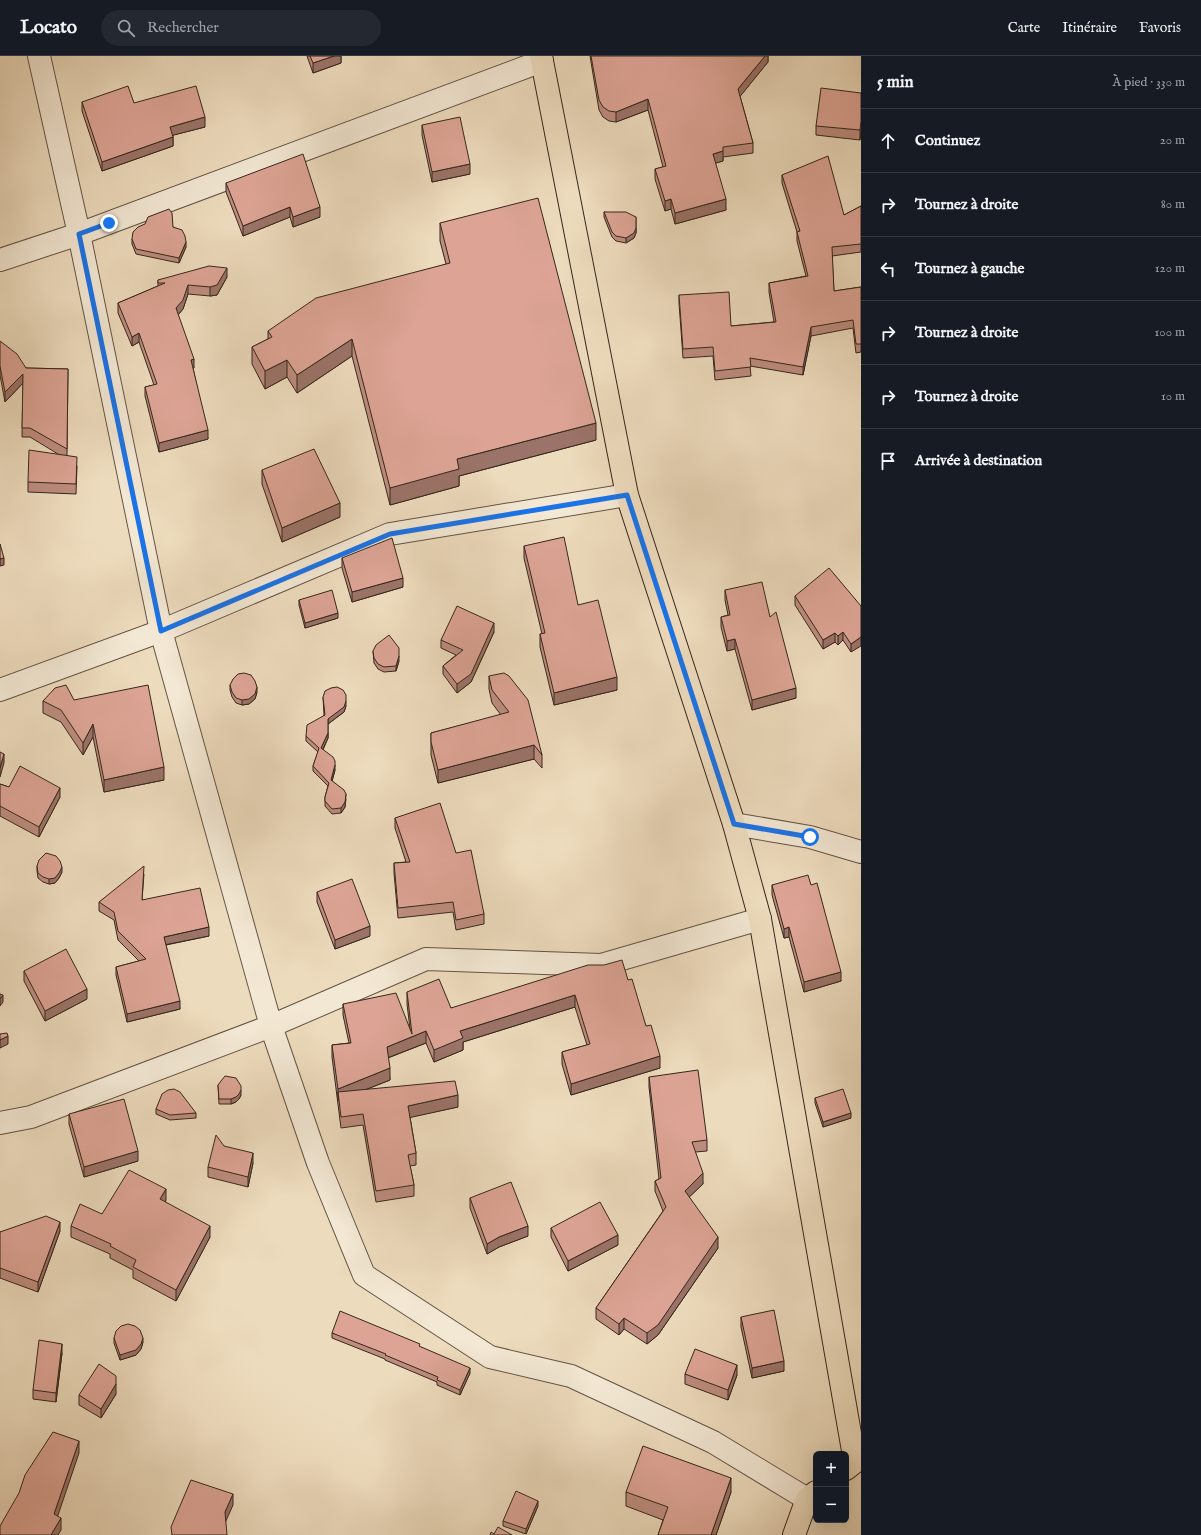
<!DOCTYPE html>
<html lang="fr">
<meta charset="utf-8">
<style>
:root{--surface:#171b24;--page:#242831;--text:#f1f3f6;--muted:#9ea1a6;--line:#363941}
body{margin:0;font-family:"IM FELL English",serif;background:var(--page);color:var(--text)}
.controls{position:absolute;right:12px;bottom:12px;display:grid;overflow:hidden;border-radius:6px;box-shadow:0 4px 16px #0002}
.controls button{width:36px;height:36px;display:grid;place-items:center;padding:0;border:0;border-bottom:1px solid var(--line);background:var(--surface);color:var(--text);font:20px sans-serif}
.stop{position:absolute;width:12px;height:12px;margin:-9px;border:3px solid #1a73e8;border-radius:50%;background:#fff}
.stop.end{background:#1a73e8;border-color:#fff;box-shadow:0 1px 4px #0008}
.list{margin:0;padding:0;list-style:none}
h2{display:flex;justify-content:space-between;align-items:center;height:52px;margin:0;padding:0 16px;font-size:17px}
h2 small{font-size:13px;font-weight:400;color:var(--muted)}
.list li{display:grid;grid-template-columns:26px 1fr auto;gap:12px;align-items:center;box-sizing:border-box;height:64px;padding:0 16px;border-top:1px solid var(--line)}
.list b{display:block;font-size:15px;white-space:nowrap}
.list em{font-size:13px;font-style:normal;color:var(--muted)}
.icon{flex:none;width:22px;height:22px;fill:none;stroke:currentColor;stroke-width:2;stroke-linecap:round;stroke-linejoin:round}
.map{position:relative;flex:none;width:861px;height:1479px;overflow:hidden}
header{display:flex;align-items:center;gap:24px;box-sizing:border-box;height:56px;padding:0 20px;background:var(--surface);border-bottom:1px solid var(--line)}
header strong{font-size:19px}
nav{display:flex;gap:22px;margin-inline-start:auto;font-size:14px}
.search{width:280px;height:36px;background:var(--page);display:flex;align-items:center;gap:10px;box-sizing:border-box;padding:0 14px;border-radius:22px;color:var(--muted);font-size:15px}
main{display:flex}
aside{flex:1;background:var(--surface)}
.map>svg:first-child{display:block}
</style>
<header>
<strong>Locato</strong>
<div class="search"><svg class="icon" aria-label="search" viewBox="0 0 24 24"><circle cx="10" cy="10" r="6"/><path d="M15 15l6 6"/></svg>Rechercher</div>
<nav><a>Carte</a><a>Itinéraire</a><a>Favoris</a></nav>
</header>
<main>
<div class="map">
<svg width="861" height="1479" viewBox="0 0 861 1479">
<rect width="100%" height="100%" fill="#eddbbd"/>
<filter id="stains"><feTurbulence type="fractalNoise" baseFrequency=".005" numOctaves="4"/><feColorMatrix values="0 0 0 0 .2 0 0 0 0 .09 0 0 0 0 .02 0 0 0 .5 -.17"/></filter>
<radialGradient id="worn" r=".72"><stop offset=".6" stop-color="#630" stop-opacity="0"/><stop offset="1" stop-color="#630" stop-opacity=".3"/></radialGradient>
<g fill="none" stroke-linecap="round" stroke-linejoin="round">
<g stroke="#635444" stroke-width="24">
<g id="minor">
<path d="M39,0L79,178L161,575L271,970L318,1107L364,1219L490,1301L571,1320L713,1386L807,1443"/>
<path d="M0,204L79,178L542,5"/>
<path d="M0,634L161,575L390,478L627,439"/>
<path d="M734,768L810,781L861,796"/>
<path d="M0,1067L31,1061L271,970L426,903L601,909L760,863"/>
</g>
</g>
<g stroke="#35271c" stroke-width="24">
<g id="major">
<path d="M541,0L627,439L734,768L760,863L855,1406L846,1413"/>
<path d="M794,1479L807,1443L816,1436"/>
</g>
</g>
<use href="#minor" stroke="#f3e8d4" stroke-width="22"/>
<use href="#major" stroke="#eddbbd" stroke-width="22"/>
</g>
<g fill="#be8d80" stroke="#35271c">
<path d="M307,0H341V7L313,17Z"/>
<path d="M590,0H768V6L740,40L753,87V97L723,101V105L715,107L726,154L675,168L671,153L665,155L655,123V113L663,111L648,54L616,66L609,65L603,61L599,54Z"/>
<path d="M861,37V75L860,84L816,79V70Z"/>
<path d="M82,46L134,47L205,71L173,79V90L102,115L82,55Z"/>
<path d="M422,69L470,118L432,126L422,79Z"/>
<path d="M782,119L844,159L861,150V196L832,200L834,235L861,231V296L856,297L853,272L811,280L803,319L750,310L751,320L715,324L713,300L683,302L679,247V239L731,270L774,266L769,236V227L806,220L797,185V176L782,127Z"/>
<path d="M226,127L320,161L293,171L290,161L243,180L226,136Z"/>
<path d="M604,156L636,161V177L634,182L626,187L616,185L612,181L604,161Z"/>
<path d="M440,167L596,384L459,420V430L390,449L352,300L297,337L287,321L265,333L252,308V291L268,283V275L446,208L440,185Z"/>
<path d="M173,171L186,191L179,207L136,198L132,188V183Z"/>
<path d="M227,221L217,239L210,240L188,238L183,253L178,259L194,312H193L208,383L159,396L145,340V331L154,329L139,286L132,290L118,257V247L158,230V224Z"/>
<path d="M0,285L26,312L68,313L67,399L77,410L76,438L28,436V426L58,398L30,381H22L23,327L5,346L0,319Z"/>
<path d="M262,414L340,461L282,486L262,428Z"/>
<path d="M524,490L578,549L617,634L554,649L540,591V578H542L524,502Z"/>
<path d="M342,502L403,531L352,546L342,512Z"/>
<path d="M725,534L770,561L796,642L752,654L735,593L727,595L721,571V561L728,559L725,544Z"/>
<path d="M795,540L861,550L851,596L843,584L838,589L835,586L823,593L795,549Z"/>
<path d="M299,544L338,562L305,572L299,549Z"/>
<path d="M494,576L471,626L457,637L443,618V610L456,599L441,592V584Z"/>
<path d="M373,595L399,605L396,615L384,616L378,613L374,607Z"/>
<path d="M489,620L542,699V712L534,703L438,727L431,699V677L501,659L492,647L489,633Z"/>
<path d="M230,629L257,636L255,643L249,648L242,649L236,647L232,641L230,634Z"/>
<path d="M323,641L346,650L344,656L328,668V682L323,694L335,714L332,725L346,743L345,751L341,757L332,758L325,750V741L328,730L313,715V710L318,696L306,685V680L324,659Z"/>
<path d="M74,644L164,724L104,736L93,681L83,699L61,666L43,657V645Z"/>
<path d="M0,728L9,731L60,741L39,781L0,760Z"/>
<path d="M395,762L456,797L484,858V868L456,874L453,856L398,862L394,817V807L406,806L395,772Z"/>
<path d="M37,810L62,816L59,822L55,827L49,828L43,826L38,822L37,815Z"/>
<path d="M144,818L142,844L209,880L166,889L180,953L127,966L116,919V911L139,905L118,884L114,864L99,855V846Z"/>
<path d="M772,829H811L841,925L804,936L789,881L784,882L772,839Z"/>
<path d="M317,836L370,880L335,893L317,846Z"/>
<path d="M24,915L87,943L45,965L24,925Z"/>
<path d="M628,924L646,970L660,1012L571,1039L562,1008V996L587,989L575,951L463,986V994L434,1006L426,987L388,1002L390,1024L365,1034L458,1051L410,1061L416,1097V1109L410,1110L414,1129V1140L376,1146L363,1069L341,1072L332,1001V989L349,987L343,959V948L410,973L407,948V936L451,952Z"/>
<path d="M649,1021L707,1084V1095L695,1096L703,1128L689,1141L718,1192L658,1279L647,1288L624,1273L619,1279L596,1263V1252L663,1155L655,1135V1125L659,1123L649,1031Z"/>
<path d="M218,1029L241,1039L239,1043L236,1046L231,1048H219Z"/>
<path d="M815,1042L851,1062L823,1071L815,1047Z"/>
<path d="M156,1053L196,1057V1062L170,1064L156,1058Z"/>
<path d="M69,1058L138,1105L84,1121L69,1068Z"/>
<path d="M253,1107L248,1131L208,1121V1111Z"/>
<path d="M470,1142L528,1180L499,1191L487,1198L470,1152Z"/>
<path d="M166,1144L165,1146L210,1181L176,1245L133,1222V1214L110,1202V1198L71,1181V1170L102,1158Z"/>
<path d="M551,1172L618,1189L568,1215L551,1181Z"/>
<path d="M60,1175L38,1236L0,1222V1176Z"/>
<path d="M741,1261L784,1315L752,1322L741,1271Z"/>
<path d="M332,1277L420,1291L470,1317L460,1339L437,1329V1326L385,1304V1303L332,1282Z"/>
<path d="M114,1282L143,1286L141,1293L136,1299L120,1304L114,1287Z"/>
<path d="M62,1297L56,1346L33,1343V1334Z"/>
<path d="M685,1318L737,1319L728,1344L685,1328Z"/>
<path d="M116,1338L101,1362L79,1349V1339Z"/>
<path d="M626,1436H731L716,1479H658L663,1464L626,1450Z"/>
<path d="M538,1450L526,1478L503,1470V1465Z"/>
</g>
<g fill="#9b7368" stroke="#35271c">
<path d="M334,0H341V7L313,17V7Z"/>
<path d="M765,0H768V6L738,43V33Z"/>
<path d="M648,43V54L616,66V56Z"/>
<path d="M205,61V71L170,80V71Z"/>
<path d="M861,65V75L860,84V74Z"/>
<path d="M173,81V90L102,115V106Z"/>
<path d="M723,95V105L713,108V98Z"/>
<path d="M470,108V118L432,126V116Z"/>
<path d="M671,143V153L665,155V145Z"/>
<path d="M726,143V154L675,168V157Z"/>
<path d="M290,151V161L243,180V170Z"/>
<path d="M320,151V161L293,171V161Z"/>
<path d="M636,172V177L634,182L626,187V182Z"/>
<path d="M186,186V191L179,207V202Z"/>
<path d="M227,212V221L217,239L210,240V231Z"/>
<path d="M188,229V238L183,253L176,261V252Z"/>
<path d="M811,271V280L803,319V311Z"/>
<path d="M139,277V286L132,290V281Z"/>
<path d="M352,283V300L297,337V319Z"/>
<path d="M194,303V312L191,313V304Z"/>
<path d="M287,304V321L265,333V315Z"/>
<path d="M23,318V327L5,346V336Z"/>
<path d="M596,367V384L459,420V430L390,449V432L457,403Z"/>
<path d="M208,374V383L159,396V387Z"/>
<path d="M340,447V461L282,486V472Z"/>
<path d="M4,502V509L0,510V503Z"/>
<path d="M403,522V531L352,546V536Z"/>
<path d="M338,557V562L305,572V567Z"/>
<path d="M494,567V576L471,626L457,637V628Z"/>
<path d="M843,576V584L838,589V580Z"/>
<path d="M835,577V586L823,593V584Z"/>
<path d="M861,581V590L851,596V588Z"/>
<path d="M735,583V593L727,595V585Z"/>
<path d="M399,600V605L396,615V610Z"/>
<path d="M617,621V634L554,649V637Z"/>
<path d="M257,631V636L255,643L249,648L242,649V644Z"/>
<path d="M796,632V642L752,654V644Z"/>
<path d="M346,645V650L344,656L328,668V663Z"/>
<path d="M93,668V681L83,699V687Z"/>
<path d="M328,677V682L321,697V692Z"/>
<path d="M534,689V703L438,727V714Z"/>
<path d="M4,698V707L0,721V712Z"/>
<path d="M335,709V714L331,729V724Z"/>
<path d="M164,711V724L104,736V724Z"/>
<path d="M60,732V741L39,781V771Z"/>
<path d="M346,738L345,751L341,757V752Z"/>
<path d="M62,811V816L59,822L55,827L49,828V823Z"/>
<path d="M370,870V880L335,893V884Z"/>
<path d="M209,871V880L164,889V881Z"/>
<path d="M789,871V881L784,882V873Z"/>
<path d="M841,916V925L804,936V926Z"/>
<path d="M87,933V943L45,965V955Z"/>
<path d="M3,939V946L0,950V943Z"/>
<path d="M575,939V951L463,986V994L434,1006V994L460,975Z"/>
<path d="M180,945V953L127,966V958Z"/>
<path d="M426,975V987L387,1002V991Z"/>
<path d="M8,980V988L0,992V984Z"/>
<path d="M660,1000V1012L571,1039V1028Z"/>
<path d="M390,1012V1024L339,1044L338,1036V1045V1033Z"/>
<path d="M241,1034V1039L239,1043L236,1046L231,1048V1043Z"/>
<path d="M458,1039V1051L408,1062V1050Z"/>
<path d="M851,1057V1062L823,1071V1066Z"/>
<path d="M138,1095V1105L84,1121V1111Z"/>
<path d="M253,1097V1107L248,1131V1121Z"/>
<path d="M703,1117V1128L685,1145V1135Z"/>
<path d="M166,1133V1144L160,1155V1143Z"/>
<path d="M60,1166V1175L38,1236V1226Z"/>
<path d="M210,1170V1181L176,1245V1234Z"/>
<path d="M528,1170V1180L499,1191L487,1198V1188L499,1181Z"/>
<path d="M618,1179V1189L568,1215V1205Z"/>
<path d="M718,1181V1192L658,1279L647,1288V1277Z"/>
<path d="M624,1262V1273L619,1279V1268Z"/>
<path d="M143,1282V1286L141,1293L136,1299L120,1304V1299Z"/>
<path d="M62,1288V1297L56,1346V1337Z"/>
<path d="M784,1305V1315L752,1322V1312Z"/>
<path d="M737,1309V1319L728,1344V1334Z"/>
<path d="M470,1312V1317L460,1339V1334Z"/>
<path d="M116,1328V1338L101,1362V1353Z"/>
<path d="M79,1385V1397L54,1471V1458Z"/>
<path d="M731,1422V1436L716,1479H711Z"/>
<path d="M233,1438V1449L225,1467V1456Z"/>
<path d="M538,1445V1450L526,1478V1473Z"/>
<path d="M61,1462V1474L58,1479H51Z"/>
</g>
<g fill="#dda495" stroke="#35271c">
<path d="M310,0H334L313,7Z"/>
<path d="M591,0H765L738,33L753,87L723,91V95L713,98L726,143L675,157L671,143L665,145L655,113L666,110L648,43L616,56L609,55L603,51L599,44Z"/>
<path d="M128,30L134,47L196,30L205,61L170,71L173,81L102,106L82,46Z"/>
<path d="M821,32L861,37V65L860,74L816,70Z"/>
<path d="M460,61L470,108L432,116L422,69Z"/>
<path d="M303,98L320,151L293,161L290,151L243,170L226,127Z"/>
<path d="M828,100L844,159L861,150V188L832,191L834,235L861,231V288H856L853,264L811,271L803,311L750,302L751,311L715,315L713,291L683,293L679,239L729,236L731,270L776,266L769,227L808,220L797,176L800,175L782,119Z"/>
<path d="M538,142L596,367L457,403L459,413L390,432L352,283L297,319L287,304L265,315L252,291L272,281L268,275L316,242L450,207L440,167Z"/>
<path d="M169,153L172,157L173,171L182,174L185,180L186,186L179,202L136,193L132,183L133,176L138,171L145,168L148,161Z"/>
<path d="M604,156H626L636,161V172L634,177L626,182L616,180L612,176Z"/>
<path d="M209,210L227,212L217,229L210,231L188,229L183,244L176,252L194,303L191,304L208,374L159,387L145,331L157,328L139,277L132,281L118,247L165,227H158V224Z"/>
<path d="M0,285L17,298L26,312L68,313L67,393L30,372H22L23,318L5,336L0,310Z"/>
<path d="M314,393L340,447L282,472L262,414Z"/>
<path d="M29,394L77,401L76,428L28,426Z"/>
<path d="M564,481L578,549L598,544L617,621L554,637L540,578L545,577L524,490Z"/>
<path d="M392,482L403,522L352,536L342,502Z"/>
<path d="M0,488L4,502L0,503Z"/>
<path d="M829,512L861,550V581L851,588L843,576L838,580L835,577L823,584L795,540Z"/>
<path d="M762,526L770,561L776,556L796,632L752,644L735,583L727,585L721,561L730,559L725,534Z"/>
<path d="M332,534L338,557L305,567L299,544Z"/>
<path d="M457,550L494,567L471,618L457,628L443,610L463,594L441,584Z"/>
<path d="M389,579L399,592V600L396,610L384,611L378,608L374,602L373,595L376,589Z"/>
<path d="M244,617L251,619L255,625L257,631L255,638L249,643L242,644L236,642L232,636L230,629L233,623L238,618Z"/>
<path d="M504,617L509,620L528,644L542,699L534,689L438,714L431,686V677L509,656L492,634L489,620Z"/>
<path d="M66,629L74,644L148,629L164,711L104,724L93,668L83,687L61,654L43,645L55,632Z"/>
<path d="M337,631L343,634L346,639V645L344,651L328,663V677L321,692L333,701L335,705V709L331,724L344,734L346,738L345,746L341,752L332,753L325,745V741L329,727L313,710L319,692L306,680L307,669L325,659L323,641L325,635L331,632Z"/>
<path d="M0,696L4,698L0,712Z"/>
<path d="M20,710L60,732L39,771L0,750V728L9,731Z"/>
<path d="M440,747L456,797L471,794L484,858L456,864L453,846L398,852L394,807L410,806L395,762Z"/>
<path d="M46,797L56,800L60,805L62,811L59,817L55,822L49,823L43,821L38,817L37,810L39,804Z"/>
<path d="M144,810L142,844L200,832L209,871L164,881L180,945L127,958L116,911L146,903L118,875L114,856L99,846Z"/>
<path d="M808,819L811,829L817,827L841,916L804,926L789,871L784,873L772,829Z"/>
<path d="M352,823L370,870L335,884L317,836Z"/>
<path d="M66,893L87,933L45,955L24,915Z"/>
<path d="M622,904L628,924L632,923L646,970L651,969L660,1000L571,1028L562,996L590,988L575,939L460,975L463,982L434,994L426,975L387,991L390,1012L338,1033L332,989L351,987L343,948L396,937L412,978L407,936L439,923L451,952L588,909H604Z"/>
<path d="M0,938L3,939L0,943Z"/>
<path d="M7,977L8,980L0,984V978Z"/>
<path d="M698,1014L707,1084L692,1086L703,1117L685,1135L718,1181L658,1269L647,1277L624,1262L619,1268L596,1252L666,1151L655,1125L661,1122L649,1021Z"/>
<path d="M225,1020L236,1022L241,1030V1034L239,1038L236,1041L231,1043H219L218,1029L221,1025Z"/>
<path d="M455,1025L458,1039L408,1050L416,1097L408,1099L414,1129L376,1135L363,1058L341,1061L338,1036Z"/>
<path d="M174,1033L180,1036L196,1057L170,1059L156,1053L162,1038L168,1034Z"/>
<path d="M843,1033L851,1057L823,1066L815,1042Z"/>
<path d="M124,1043L138,1095L84,1111L69,1058Z"/>
<path d="M216,1079L224,1090L253,1097L248,1121L208,1111Z"/>
<path d="M129,1114L166,1133L160,1143L210,1170L176,1234L133,1211L136,1204L110,1190L111,1188L71,1170L80,1148L102,1158Z"/>
<path d="M511,1126L528,1170L499,1181L487,1188L470,1142Z"/>
<path d="M600,1146L618,1179L568,1205L551,1172Z"/>
<path d="M46,1160L60,1166L38,1226L0,1212V1176Z"/>
<path d="M774,1254L784,1305L752,1312L741,1261Z"/>
<path d="M340,1255L420,1288L419,1290L470,1312L460,1334L437,1324L438,1321L385,1299L386,1298L332,1277Z"/>
<path d="M128,1268L135,1270L140,1274L143,1282L141,1288L136,1294L120,1299L114,1282L116,1275L121,1270Z"/>
<path d="M39,1284L62,1288L56,1337L33,1334Z"/>
<path d="M695,1293L737,1309L728,1334L685,1318Z"/>
<path d="M99,1308L116,1320V1328L101,1353L79,1339Z"/>
<path d="M53,1376L79,1385L54,1458L61,1462L51,1479H0V1470L19,1437L25,1419Z"/>
<path d="M643,1390L731,1422L711,1479H658L668,1451L626,1436Z"/>
<path d="M191,1424L233,1438L225,1456L227,1479H172L171,1471Z"/>
<path d="M516,1435L538,1445L526,1473L503,1465Z"/>
<path d="M498,1471L512,1479H490L491,1476L494,1478Z"/>
</g>
<g fill="none" stroke-linecap="round" stroke-linejoin="round">
<path stroke="#1a73e8" stroke-width="5" d="M109,167L79,178L161,575L390,478L627,439L734,768L810,781"/>
</g>
<rect width="100%" height="100%" filter="url(#stains)"/>
<rect width="100%" height="100%" fill="url(#worn)"/>
</svg>
<div class="controls">
<button>+</button>
<button>−</button>
</div>
<div class="stop" style="left:810px;top:781px"></div>
<div class="stop end" style="left:109px;top:167px"></div>
</div>
<aside>
<h2>5 min<small>À pied · 330 m</small></h2>
<ul class="list">
<li><svg class="icon" aria-label="ahead" viewBox="0 0 24 24"><path d="M12 20V5M6 11l6-6 6 6"/></svg><div><b>Continuez</b></div><em>20 m</em></li>
<li><svg class="icon" aria-label="right" viewBox="0 0 24 24"><path d="M7 20v-9h11M14 6l5 5-5 5"/></svg><div><b>Tournez à droite</b></div><em>80 m</em></li>
<li><svg class="icon" aria-label="left" viewBox="0 0 24 24"><path d="M17 20v-9H6M10 6l-5 5 5 5"/></svg><div><b>Tournez à gauche</b></div><em>120 m</em></li>
<li><svg class="icon" aria-label="right" viewBox="0 0 24 24"><path d="M7 20v-9h11M14 6l5 5-5 5"/></svg><div><b>Tournez à droite</b></div><em>100 m</em></li>
<li><svg class="icon" aria-label="right" viewBox="0 0 24 24"><path d="M7 20v-9h11M14 6l5 5-5 5"/></svg><div><b>Tournez à droite</b></div><em>10 m</em></li>
<li><svg class="icon" aria-label="arrive" viewBox="0 0 24 24"><path d="M6 21V4h12l-3 4 3 4H6"/></svg><div><b>Arrivée à destination</b></div></li>
</ul>
</aside>
</main>
